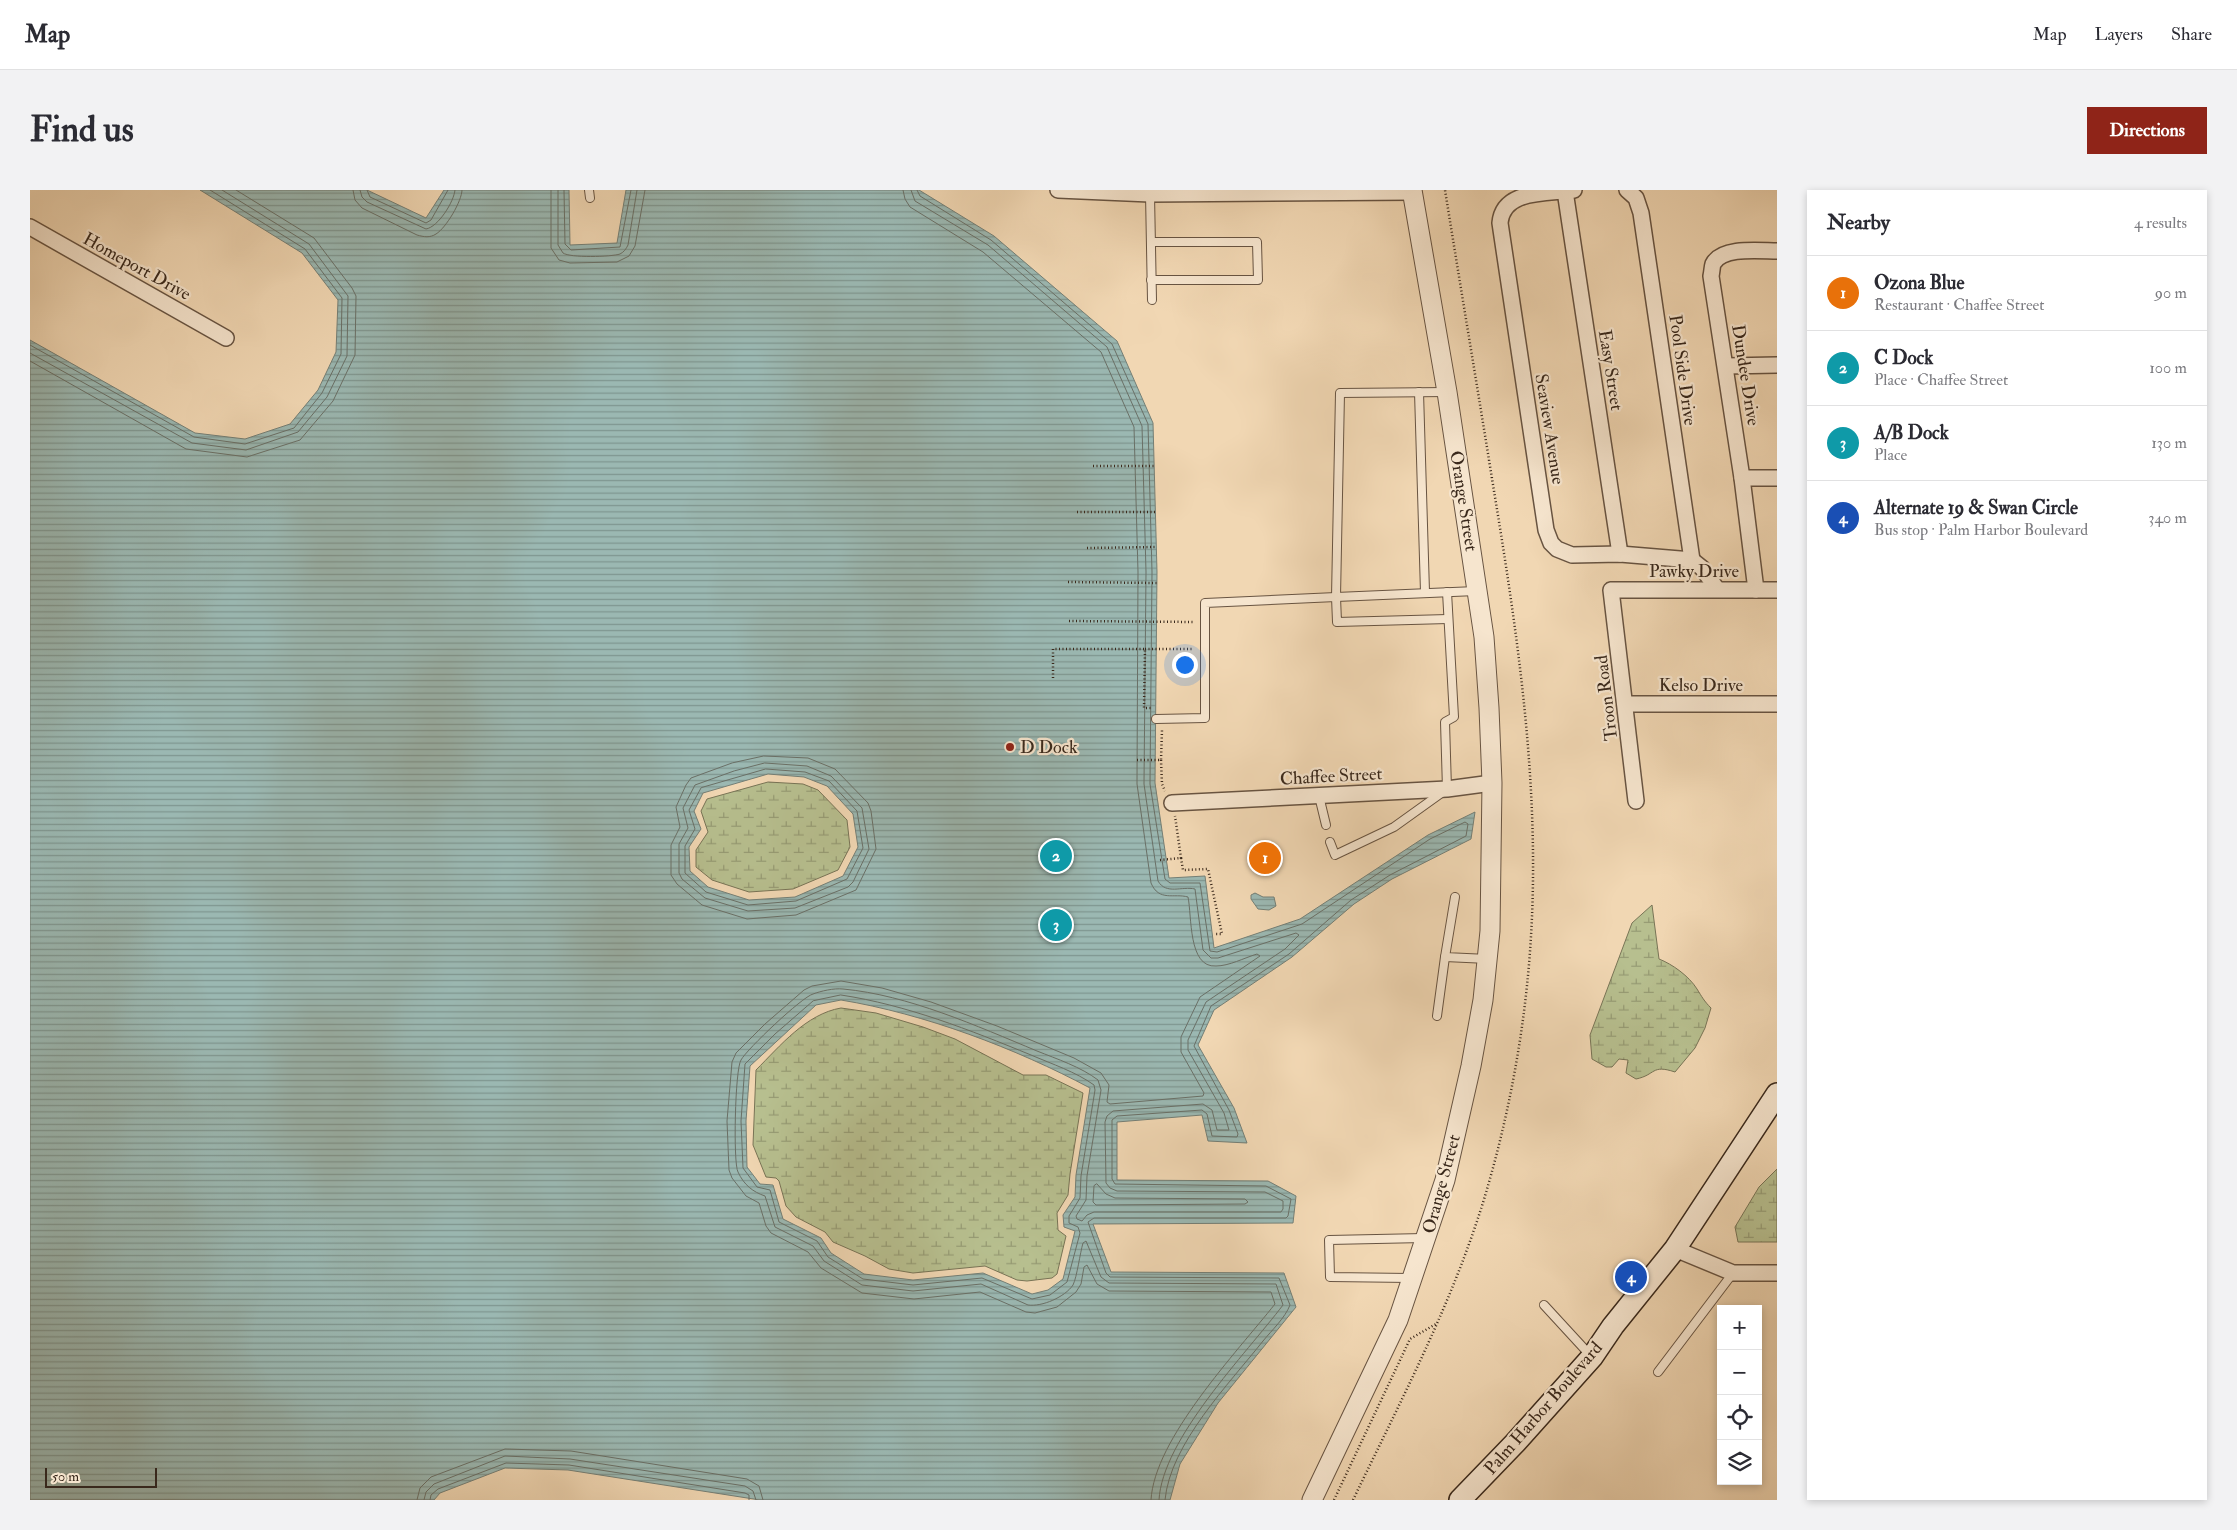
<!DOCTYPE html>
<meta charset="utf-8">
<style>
:root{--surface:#fff;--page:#f2f2f3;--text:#2b2b33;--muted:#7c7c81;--line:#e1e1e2;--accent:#8f2418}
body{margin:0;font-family:"IM FELL Double Pica",serif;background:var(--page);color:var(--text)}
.controls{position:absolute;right:15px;bottom:15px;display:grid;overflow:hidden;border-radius:0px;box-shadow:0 2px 8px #0003}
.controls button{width:45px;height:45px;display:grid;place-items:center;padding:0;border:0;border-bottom:1px solid var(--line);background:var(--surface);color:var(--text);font:25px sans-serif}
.scale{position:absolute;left:15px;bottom:12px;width:112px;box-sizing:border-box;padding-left:5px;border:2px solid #3a291c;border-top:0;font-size:14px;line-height:18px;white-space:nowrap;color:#3a291c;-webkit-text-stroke:4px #f6e5ce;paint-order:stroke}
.you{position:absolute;left:1154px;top:474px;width:18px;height:18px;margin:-12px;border:4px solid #fff;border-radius:50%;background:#1a73e8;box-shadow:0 0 0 8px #1a73e833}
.badge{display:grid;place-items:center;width:32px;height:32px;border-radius:50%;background:var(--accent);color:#fff;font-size:16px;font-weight:700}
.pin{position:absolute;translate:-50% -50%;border:2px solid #fff;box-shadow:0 1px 5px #0006}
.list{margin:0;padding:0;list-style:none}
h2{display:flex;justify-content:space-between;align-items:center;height:65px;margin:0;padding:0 20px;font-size:21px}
h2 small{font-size:16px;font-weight:400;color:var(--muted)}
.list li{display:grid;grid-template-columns:32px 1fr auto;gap:15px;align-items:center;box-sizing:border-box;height:75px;padding:0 20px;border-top:1px solid var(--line)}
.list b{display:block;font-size:19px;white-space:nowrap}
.list p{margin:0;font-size:16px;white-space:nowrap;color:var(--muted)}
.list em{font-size:16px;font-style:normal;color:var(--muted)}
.icon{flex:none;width:28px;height:28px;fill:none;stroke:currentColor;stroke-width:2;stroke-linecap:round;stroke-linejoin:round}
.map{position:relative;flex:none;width:1747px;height:1310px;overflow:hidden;border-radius:0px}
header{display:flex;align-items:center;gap:30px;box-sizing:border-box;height:70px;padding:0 25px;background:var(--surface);border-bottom:1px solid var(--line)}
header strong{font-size:24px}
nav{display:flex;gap:28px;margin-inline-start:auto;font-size:18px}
.intro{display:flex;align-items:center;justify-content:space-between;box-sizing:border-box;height:120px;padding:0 30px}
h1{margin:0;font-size:35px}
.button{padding:12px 22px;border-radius:0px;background:var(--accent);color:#fff;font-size:18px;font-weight:700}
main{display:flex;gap:30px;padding:0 30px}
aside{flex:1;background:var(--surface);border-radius:0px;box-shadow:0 2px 8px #0003}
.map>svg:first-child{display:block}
</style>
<header>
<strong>Map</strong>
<nav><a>Map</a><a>Layers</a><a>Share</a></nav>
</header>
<div class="intro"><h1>Find us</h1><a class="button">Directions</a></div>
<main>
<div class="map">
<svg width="1747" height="1310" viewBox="0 0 1747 1310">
<defs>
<pattern id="wetland-marsh" width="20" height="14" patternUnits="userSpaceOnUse" patternTransform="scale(1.25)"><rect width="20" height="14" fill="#b7bf8f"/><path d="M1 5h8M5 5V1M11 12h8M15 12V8" fill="none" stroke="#969b74"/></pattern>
<pattern id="water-rules" width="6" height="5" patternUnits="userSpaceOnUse" patternTransform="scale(1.25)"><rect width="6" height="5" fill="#9bb8b2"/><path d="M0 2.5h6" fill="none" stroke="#7f9690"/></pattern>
</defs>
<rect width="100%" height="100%" fill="#f1d7b3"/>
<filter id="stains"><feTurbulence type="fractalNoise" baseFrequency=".004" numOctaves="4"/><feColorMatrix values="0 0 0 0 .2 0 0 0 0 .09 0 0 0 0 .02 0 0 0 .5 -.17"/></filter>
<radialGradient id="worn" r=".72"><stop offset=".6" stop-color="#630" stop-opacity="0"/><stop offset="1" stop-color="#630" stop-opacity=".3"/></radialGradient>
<g fill="url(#wetland-marsh)" stroke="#787456">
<path d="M738,592L773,594L788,600L817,630L820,657L808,680L763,699L719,702L682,690L666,677V660L678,642L671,621L677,609Z"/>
<path d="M1622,715L1629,769C1642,774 1659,786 1667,799C1672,807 1674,811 1681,818L1675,838L1665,858L1645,882C1621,874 1626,885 1606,889L1596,883L1598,870L1589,869L1582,877H1576L1562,869L1560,845L1602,733Z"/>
<path d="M811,818L846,823L893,837L925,849L993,885H1016L1053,903L1040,984L1038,1005L1027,1023L1028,1040L1036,1046L1027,1084L1022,1088L997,1091L987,1090L955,1076L883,1083L859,1079L835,1066L803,1052L795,1042L766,1027L756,1016L749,991L746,988L736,987L723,955L726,880C750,856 776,824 811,818Z"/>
<path d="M1747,979V1052H1708L1705,1037L1729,997Z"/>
</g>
<g fill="url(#water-rules)" stroke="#747f76" fill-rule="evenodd">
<path d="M170,0H337L396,28L414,0H539L540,55L587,53L596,0H889L964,46L1087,151L1123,233L1127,382L1125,593L1139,688L1175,686L1184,758L1270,729L1398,645L1445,622L1441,649L1362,689L1324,714L1262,767L1184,820L1168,855L1204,918L1217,953L1178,951L1172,925L1087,932V990L1238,991L1266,1006L1263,1033L1063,1034L1081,1082L1254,1083L1266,1117L1188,1213L1150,1274L1140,1310H730L538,1280L475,1278L410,1303L404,1310H0V150L165,243L215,249L260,234L288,200L306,162L308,110L272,63ZM738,584L774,587L797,596L823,624L828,657L813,686L765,707L719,710L678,697L660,681L659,657L671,639L664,621L673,603ZM811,810C895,824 985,858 1060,898L1046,985L1045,1007L1033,1025L1034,1037L1045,1041L1033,1089L1018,1100L1002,1104L953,1083L883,1090L834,1084L801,1063L791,1048L753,1029L743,995L730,994L717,977L716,931L720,876L786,815Z"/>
<path d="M1225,703L1233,707H1244L1246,716L1239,720L1228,719L1221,709V705Z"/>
</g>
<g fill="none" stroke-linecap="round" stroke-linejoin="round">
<g stroke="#6a7067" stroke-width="1">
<path d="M323,0L325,10L332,18L387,45C394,47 400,48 406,44C416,38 432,11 432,0"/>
<path d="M330,0L332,7L337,12L396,39C408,37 424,12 425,0"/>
<path d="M337,0L340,7L396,33L401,30L418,0"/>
<path d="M521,0V58L529,70L540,73L587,72L599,66L605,56L615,0"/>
<path d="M528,0V55L533,63C540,68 581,67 590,64C594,62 596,59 598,55L607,0"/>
<path d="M534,0L535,54L541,60L590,57L601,0"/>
<path d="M873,0L875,9L880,17L953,62L1071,162L1104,237L1108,382L1107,594L1121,693C1129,712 1144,703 1158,707C1162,726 1158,778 1186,776C1199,776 1214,768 1227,764L1230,766L1170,807L1151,847V862L1174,903L1173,906L1080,914L1077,912L1079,895L1071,883L1044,868L967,836L901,812L852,798L811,791L782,796L774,800L735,834L706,863L702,872L697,931L699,980L702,988L716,1006L729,1013L736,1036L741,1043L778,1062L791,1078L832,1103L884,1109L950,1102L996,1122L1005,1123L1027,1117L1046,1102L1051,1094L1054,1077L1057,1075L1067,1094L1079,1101L1241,1102L1245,1114C1207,1162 1124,1249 1121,1310"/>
<path d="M881,0L885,11L958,55L1077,157L1112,236L1116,382L1114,594L1128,691C1136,705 1152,696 1165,699L1173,760L1181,768H1188L1266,743L1269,745L1255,759L1176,812L1158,850V860L1194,923L1199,940H1187L1182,920L1173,914L1083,921L1077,926L1075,932L1076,993L1080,998L1087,1001L1235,1002L1253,1011V1019L1251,1022H1064L1057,1025L1052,1031L1047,1029L1046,1026L1056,1010L1057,986L1071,900L1068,890C1051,877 1027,869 1007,861C947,836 878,805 813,799C804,798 791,801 783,804C772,807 717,859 711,870C705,879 703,973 708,982C714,995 723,1002 735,1006L745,1037L783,1056L794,1071L832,1095L883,1101L951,1094L998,1115C1012,1117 1035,1107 1043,1095C1047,1087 1050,1063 1053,1053L1056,1051L1071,1087L1079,1093L1246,1094L1253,1115C1216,1164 1132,1249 1129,1310"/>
<path d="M887,0L890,6L961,50L1082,154L1118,234L1122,382L1120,594L1135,689L1140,693H1170L1180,761L1187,762L1272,734L1400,649L1435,632L1438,634L1436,646L1360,685L1321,710L1259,764L1181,816L1164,856L1199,920L1208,944L1207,947L1182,946L1177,924L1172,920L1087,926L1082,930V989L1085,994L1236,996L1261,1009L1258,1026L1256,1028H1064L1058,1032L1076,1083L1080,1087L1249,1088L1260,1115C1255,1128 1242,1140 1233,1151C1199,1194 1140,1254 1135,1310"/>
<path d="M0,155L164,247L215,254L264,238L292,203L311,164L312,108L275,59L180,0"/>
<path d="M0,163L162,253L216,260L268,242L297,207L317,166L318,106L279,54L192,0"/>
<path d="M0,171L156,259L217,267L270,250L303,211L325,165L326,106L322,98L284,48L206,0"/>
<path d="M734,566L778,568L805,579L838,613L841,621L846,659L826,700L766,725L717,729L672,715L647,694L641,685V655L650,637L646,617L656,595L661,588L702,573Z"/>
<path d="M735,573L777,576L801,586L832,618L839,659L823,692L818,697L765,718L718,721L675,708L652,689L649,683V654L658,638L653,618L665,595L704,581Z"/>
<path d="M736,579L775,582L799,591L827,621L833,658L817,689L766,711L718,715L676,702L655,683V656L665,639L659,620L671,598Z"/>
<path d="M811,805C877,815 940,840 1001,865C1022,874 1046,882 1064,895L1065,900L1051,986L1050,1008L1039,1026V1033L1048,1037L1050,1043L1037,1092L1020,1105L1002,1109L952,1088L883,1095L833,1089L798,1067L787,1051L749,1032L740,1000L727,997L713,978L711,931L715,874L745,844L783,811Z"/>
<path d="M1067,994L1076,1004L1085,1008L1215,1009L1218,1012L1215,1014L1066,1015L1063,1012L1064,996Z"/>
<path d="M387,1310L390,1298L401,1287L475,1259L541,1261L717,1289L729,1296L733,1310"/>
<path d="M394,1310L396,1302L404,1294L475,1266L540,1269L715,1296L723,1301L726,1310"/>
<path d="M400,1310L401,1305L408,1299L476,1273L539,1275L715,1303L719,1305V1310"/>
</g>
<g stroke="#685442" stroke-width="10">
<g id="service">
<path d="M559,0L560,8"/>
<path d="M1120,4L1122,110"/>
<path d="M1121,52H1227L1228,90H1121"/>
<path d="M1389,202L1395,402"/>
<path d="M1417,202L1310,203L1306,407L1446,401"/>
<path d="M1126,529L1175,528V413L1306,407L1307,432L1418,429"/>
<path d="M1289,606L1296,635"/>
<path d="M1300,652L1305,665L1364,637L1417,599L1415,532L1424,527L1417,402"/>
<path d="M1425,707L1415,767L1458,769"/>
<path d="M1407,826L1415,767"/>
<path d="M1380,1088L1300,1087L1299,1050L1394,1048"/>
<path d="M1514,1115L1560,1165"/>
<path d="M1628,1182L1703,1083"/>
</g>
</g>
<g stroke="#685442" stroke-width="18">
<g id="minor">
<path d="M1028,0L1120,4L1383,2"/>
<path d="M1544,0C1513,4 1473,0 1470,33L1516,340L1521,353L1527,359L1542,365L1590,364L1662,370L1672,378L1687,399"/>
<path d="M1597,0L1606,8L1611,23L1662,370"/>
<path d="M1535,1L1590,364"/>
<path d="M0,37L196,148"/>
<path d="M1696,176L1747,175"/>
<path d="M1712,288H1747"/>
<path d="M1726,400L1712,288L1681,86C1682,82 1682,77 1683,74C1692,56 1731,61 1747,61"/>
<path d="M1596,514H1747"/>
<path d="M1606,611L1581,400H1747"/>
<path d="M1142,613L1417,599L1462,593"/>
<path d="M1645,1059L1703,1083H1747"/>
</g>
</g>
<g stroke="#685442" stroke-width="21">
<path id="tertiary" d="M1282,1310L1368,1130L1415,990L1441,876L1453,810L1460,741L1462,593L1459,518L1454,447L1417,202L1382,0"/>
</g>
<g stroke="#3a291c" stroke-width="24">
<path id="secondary" d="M1430,1310L1485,1253L1562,1167L1583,1136L1645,1059L1747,904"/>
</g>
<g stroke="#3a291c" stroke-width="2.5" stroke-dasharray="1 2.5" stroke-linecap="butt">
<path d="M1063,276H1124"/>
<path d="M1047,322H1126"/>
<path d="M1057,358L1126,357"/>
<path d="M1038,392L1127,393"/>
<path d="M1039,431L1165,432"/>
<path d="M1115,459H1163"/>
<path d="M1023,488V459H1115L1114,518H1121"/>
<path d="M1107,570H1131L1132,540"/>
<path d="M1131,570L1132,594L1135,601"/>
<path d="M1151,668L1153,680L1178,679L1192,744H1185"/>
<path d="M1130,670L1151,668L1145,626"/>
<path d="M1304,1310L1380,1149L1406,1134"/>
<path d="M1323,1310C1371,1210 1423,1112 1455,1006C1480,922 1496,833 1501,746C1510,597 1488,447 1464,301C1448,201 1431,100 1415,0"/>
</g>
<use href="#service" stroke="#f6e5ce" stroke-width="8"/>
<use href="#minor" stroke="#f6e5ce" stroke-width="15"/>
<use href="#tertiary" stroke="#f6e5ce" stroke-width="19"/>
<use href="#secondary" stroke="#f6e5ce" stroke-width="21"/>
</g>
<circle fill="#8f2418" stroke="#f6e5ce" stroke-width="2" cx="980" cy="557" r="5"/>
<g text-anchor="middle" stroke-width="4.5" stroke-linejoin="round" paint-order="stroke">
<g font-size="18" fill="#3a291c" stroke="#f6e5ce">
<text transform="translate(107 76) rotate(29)" y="6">Homeport Drive</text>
<text transform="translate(1581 180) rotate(81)" y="6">Easy Street</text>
<text transform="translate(1653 180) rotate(82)" y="6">Pool Side Drive</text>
<text transform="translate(1716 185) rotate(81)" y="6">Dundee Drive</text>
<text transform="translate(1520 239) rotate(81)" y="6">Seaview Avenue</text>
<text transform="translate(1434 311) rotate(81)" y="6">Orange Street</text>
<text x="1664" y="387">Pawky Drive</text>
<text x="1671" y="501">Kelso Drive</text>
<text transform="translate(1576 508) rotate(-97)" y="6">Troon Road</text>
<text transform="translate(1301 586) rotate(-3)" y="6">Chaffee Street</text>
<text transform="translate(1411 994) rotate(-75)" y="6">Orange Street</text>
<text transform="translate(1513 1218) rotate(-49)" y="6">Palm Harbor Boulevard</text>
</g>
<g font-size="18" fill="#3a291c" stroke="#f6e5ce" text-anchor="start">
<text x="990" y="563">D Dock</text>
</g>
</g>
<rect width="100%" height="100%" filter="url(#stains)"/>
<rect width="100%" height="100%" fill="url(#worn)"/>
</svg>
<div class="controls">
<button>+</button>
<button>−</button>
<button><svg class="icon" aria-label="locate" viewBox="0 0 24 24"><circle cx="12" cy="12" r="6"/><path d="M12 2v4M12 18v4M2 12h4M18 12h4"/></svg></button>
<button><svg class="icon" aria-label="layers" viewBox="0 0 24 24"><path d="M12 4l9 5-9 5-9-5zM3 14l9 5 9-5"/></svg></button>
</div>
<div class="scale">50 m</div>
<div class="you"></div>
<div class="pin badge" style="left:1235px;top:668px;background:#e8710a">1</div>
<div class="pin badge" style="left:1026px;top:666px;background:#0f9aa8">2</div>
<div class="pin badge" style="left:1026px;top:735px;background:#0f9aa8">3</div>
<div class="pin badge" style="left:1601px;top:1087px;background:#1a4fb4">4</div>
</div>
<aside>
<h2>Nearby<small>4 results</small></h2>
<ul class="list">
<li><span class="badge" style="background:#e8710a">1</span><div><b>Ozona Blue</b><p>Restaurant · Chaffee Street</p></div><em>90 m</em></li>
<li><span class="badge" style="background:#0f9aa8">2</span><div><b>C Dock</b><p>Place · Chaffee Street</p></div><em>100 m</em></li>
<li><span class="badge" style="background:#0f9aa8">3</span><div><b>A/B Dock</b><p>Place</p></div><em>130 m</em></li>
<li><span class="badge" style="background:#1a4fb4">4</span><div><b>Alternate 19 &amp; Swan Circle</b><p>Bus stop · Palm Harbor Boulevard</p></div><em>340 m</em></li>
</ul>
</aside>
</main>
